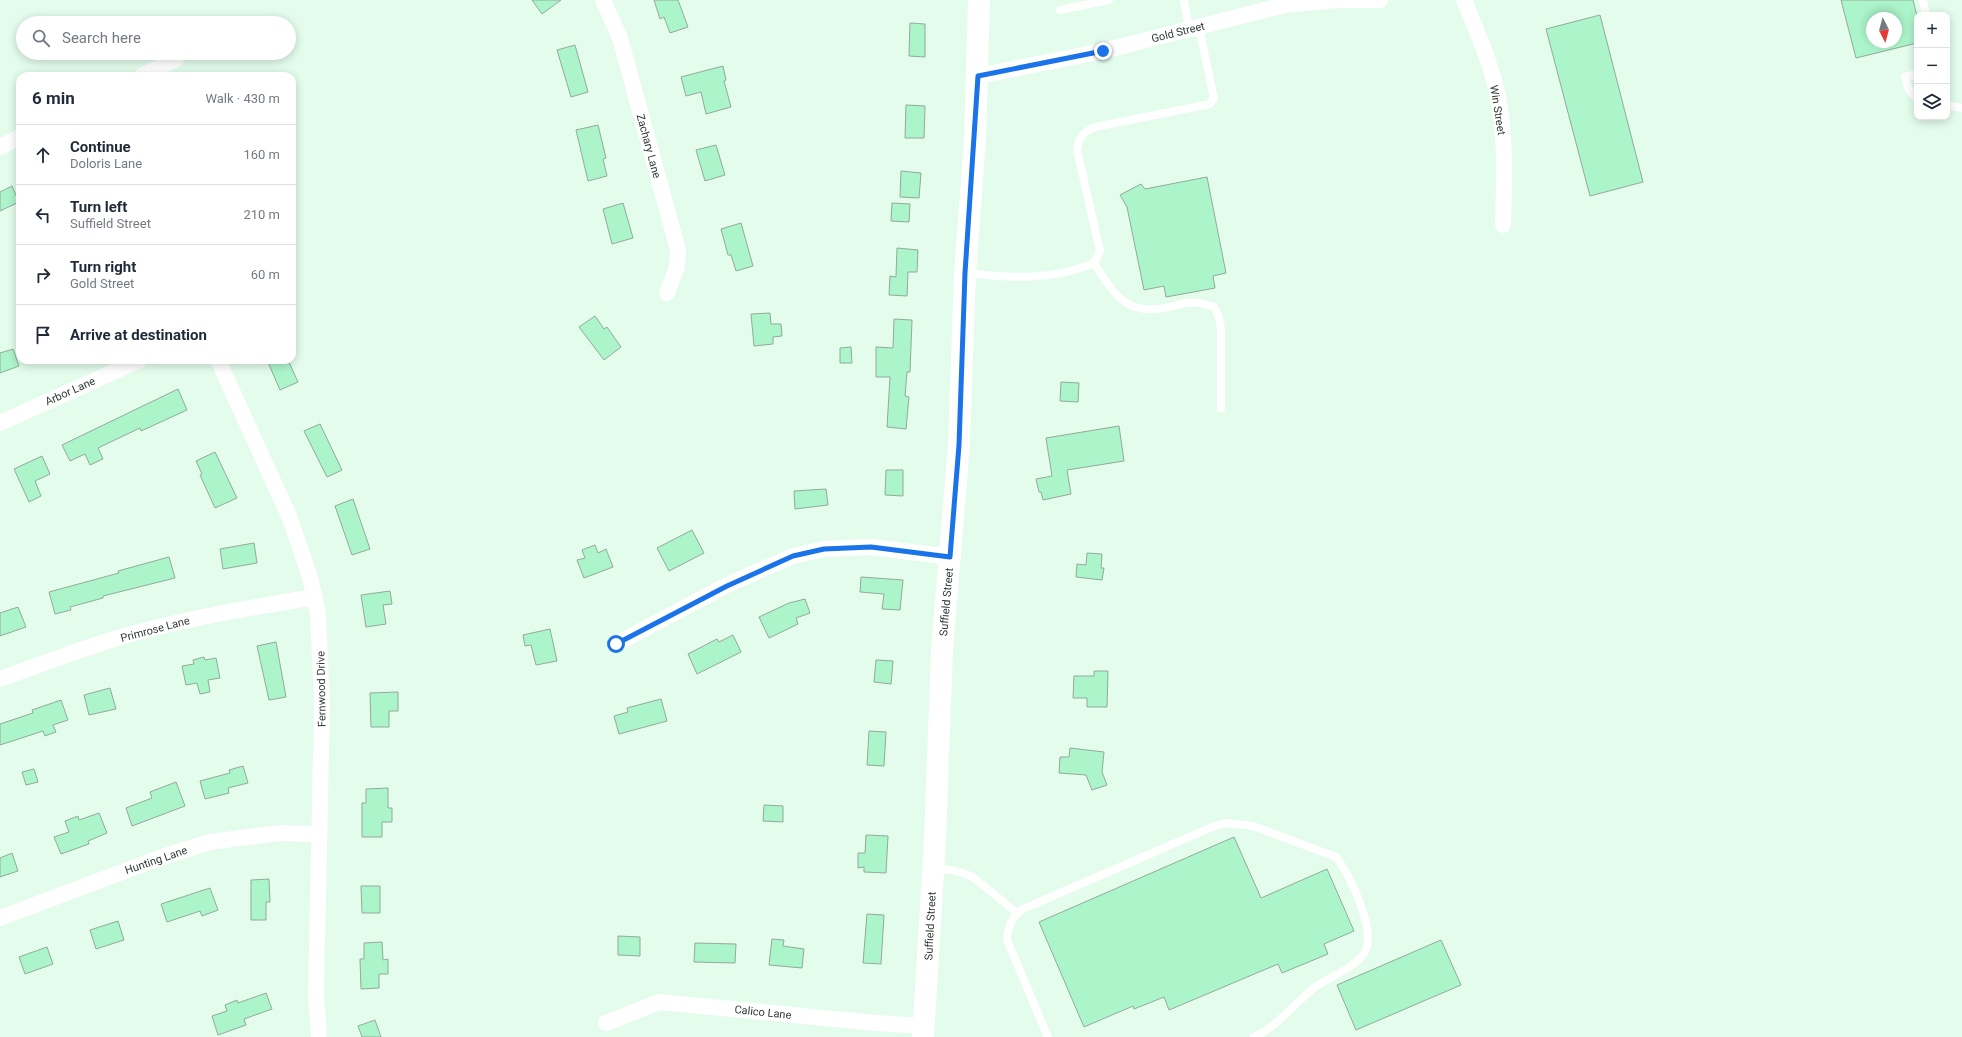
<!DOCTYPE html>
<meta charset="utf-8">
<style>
:root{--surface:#fff;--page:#f2f2f3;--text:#1f2937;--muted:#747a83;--line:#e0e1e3}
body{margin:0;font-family:Roboto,sans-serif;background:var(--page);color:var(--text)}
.controls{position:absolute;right:12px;top:12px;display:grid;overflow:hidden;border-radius:8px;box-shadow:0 2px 10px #0003}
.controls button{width:36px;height:36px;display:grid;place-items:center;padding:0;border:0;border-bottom:1px solid var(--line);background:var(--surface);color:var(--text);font:20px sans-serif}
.compass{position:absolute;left:1866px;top:12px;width:36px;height:36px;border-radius:50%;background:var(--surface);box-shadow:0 2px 10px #0003;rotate:174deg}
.stop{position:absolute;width:12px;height:12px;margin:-9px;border:3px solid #1a73e8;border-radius:50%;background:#fff}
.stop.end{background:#1a73e8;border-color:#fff;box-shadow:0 1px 4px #0008}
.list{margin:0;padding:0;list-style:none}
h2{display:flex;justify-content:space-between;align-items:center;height:52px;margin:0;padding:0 16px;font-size:17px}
h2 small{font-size:13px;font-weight:400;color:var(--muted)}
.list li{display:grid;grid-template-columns:26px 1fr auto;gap:12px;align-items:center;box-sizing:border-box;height:60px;padding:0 16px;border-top:1px solid var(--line)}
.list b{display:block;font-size:15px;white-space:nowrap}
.list p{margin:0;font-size:13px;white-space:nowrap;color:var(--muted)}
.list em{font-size:13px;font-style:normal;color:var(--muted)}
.icon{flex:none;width:22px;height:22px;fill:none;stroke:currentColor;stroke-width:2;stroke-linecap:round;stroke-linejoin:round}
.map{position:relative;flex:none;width:1962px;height:1037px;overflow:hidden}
.search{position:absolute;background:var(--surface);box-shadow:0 2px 10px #0003;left:16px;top:16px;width:280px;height:44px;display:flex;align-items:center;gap:10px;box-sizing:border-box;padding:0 14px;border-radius:22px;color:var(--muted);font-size:15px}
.panel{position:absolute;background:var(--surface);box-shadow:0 2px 10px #0003;left:16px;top:72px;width:280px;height:292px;border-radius:12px}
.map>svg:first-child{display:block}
</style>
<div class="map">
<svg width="1962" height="1037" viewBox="0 0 1962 1037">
<rect width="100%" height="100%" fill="#e3fcec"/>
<g fill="#acf4ca" stroke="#93aa9c" fill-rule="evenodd">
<path d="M532,0H561L542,14Z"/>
<path d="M654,0H678L688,27L670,33L664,17L660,19Z"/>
<path d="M1841,0H1913L1917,16V43L1856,58ZM1872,18H1896V42H1872Z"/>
<path d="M1600,15L1643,182L1590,196L1546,29Z"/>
<path d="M910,23L925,24V57L909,56Z"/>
<path d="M575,45L588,92L571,97L557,50Z"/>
<path d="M723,66L726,80L724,81L731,107L706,114L701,92L686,96L681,77Z"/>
<path d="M906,105L925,106L924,138H905Z"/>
<path d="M598,125L606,158L603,159L607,176L588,181L576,130Z"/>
<path d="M716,145L725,175L705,181L696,150Z"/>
<path d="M901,171L921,173L919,198L900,197Z"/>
<path d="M1207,177L1226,273L1213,276L1215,288L1166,297L1164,286L1144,290L1127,207L1120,195L1141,184L1145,189Z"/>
<path d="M12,186L19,202L0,211V192Z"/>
<path d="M623,203L633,238L612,244L603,209Z"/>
<path d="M892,203L910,204L909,222L891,221Z"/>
<path d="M741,223L753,266L736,271L731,255H728L721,229Z"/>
<path d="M897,248L918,250L917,272H908L907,296L889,295L890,276L896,277Z"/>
<path d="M770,313L771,324H781L782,336L773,337V344L754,346L751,314Z"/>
<path d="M595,316L604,329L607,327L621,347L604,360L579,327Z"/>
<path d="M894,319L912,320L910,372H907L905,396L909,397L906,429L887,427L890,377H876V347L893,348Z"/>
<path d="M851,347L852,363H840V348Z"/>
<path d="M13,349L19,366L0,373V353Z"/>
<path d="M267,360H288L298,382L280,390Z"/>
<path d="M1061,382L1079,383L1078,402L1060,401Z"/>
<path d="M178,389L187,410L141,431L140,428L98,448L103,459L90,465L85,454L70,461L62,445Z"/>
<path d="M320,424L342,470L327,477L304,431Z"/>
<path d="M1119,426L1124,461L1067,470L1071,494L1043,500L1041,492H1039L1036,479L1052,476L1046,438Z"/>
<path d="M215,452L237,498L215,508L200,475L202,474L196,461Z"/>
<path d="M42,456L50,474L35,481L41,496L29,502L14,469Z"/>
<path d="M886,470H903V496L885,495Z"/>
<path d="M826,489L828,505L795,509L794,491Z"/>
<path d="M353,499L370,549L352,555L335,506Z"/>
<path d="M692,530L704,553L669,571L657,548Z"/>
<path d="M254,543L257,563L223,569L220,549Z"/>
<path d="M595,545L598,553L606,549L613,567L584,578L577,560L585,558L582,550Z"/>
<path d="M1087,553L1102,554L1101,568H1104L1102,580L1076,577L1077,564L1086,565Z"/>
<path d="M169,557L175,578L103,596V598L70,607L71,610L55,614L49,592L119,573L118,571Z"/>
<path d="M861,577L903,580L900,610L882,609L884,594L860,592Z"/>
<path d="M390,591L392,604L383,605L386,624L366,627L361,595Z"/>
<path d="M805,599L810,613L796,618L798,624L769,638L759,617L789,603Z"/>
<path d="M18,607L26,627L0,636V613Z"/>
<path d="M550,629L557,661L536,665L531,645L525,646L523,635Z"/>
<path d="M733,635L741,652L697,674L688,654L717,639L719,642Z"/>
<path d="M276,642L286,697L269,700L257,646Z"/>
<path d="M204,657L205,660L216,658L220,678L208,680L210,692L200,694L197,683L186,685L182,666L194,664L193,660Z"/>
<path d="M876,660L893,661L891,684L874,682Z"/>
<path d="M1094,671H1108L1107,707H1087V698H1073L1074,676H1094Z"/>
<path d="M110,688L116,709L89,715L84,695Z"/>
<path d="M398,692V711H389V727H371L370,693Z"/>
<path d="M661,699L667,721L619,734L614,716L628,712L627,708Z"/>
<path d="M61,700L68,720L53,725L56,732L45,736L43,731L0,745V724L33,713L32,710Z"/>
<path d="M869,731L886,732L884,766L867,765Z"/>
<path d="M1070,748L1104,752L1102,772L1107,785L1092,790L1086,775L1059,773L1060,757H1069Z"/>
<path d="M243,766L248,783L228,788L229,793L205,799L200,781L230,773L229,770Z"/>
<path d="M34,769L38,782L26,785L22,772Z"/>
<path d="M176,782L185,806L132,826L126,808L152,798L150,792Z"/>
<path d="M388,788V808H392V822H382V837H362V803H366V789Z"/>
<path d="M764,805L783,806V822L763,821Z"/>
<path d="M99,813L107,833L88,841L89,844L61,854L54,837L69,832L65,821L78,816L79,820Z"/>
<path d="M866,835L888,836L886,873L864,872V867L858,868V853H865Z"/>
<path d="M1234,837L1261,898L1327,869L1354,931L1324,944L1328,954L1282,973L1278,964L1169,1010L1164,997L1134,1009L1133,1006L1084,1027L1039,922Z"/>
<path d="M12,853L18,871L0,877V858Z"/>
<path d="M269,879L270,902H266V920H251V880Z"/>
<path d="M361,886H380V913H362Z"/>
<path d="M210,888L218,910L202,916L200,911L167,922L161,904Z"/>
<path d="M867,914L884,915L881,964L863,963Z"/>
<path d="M118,921L124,940L96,949L90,930Z"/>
<path d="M618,936L640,937V956L618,955Z"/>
<path d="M772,939L784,940L783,946L804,949L802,968L769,965Z"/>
<path d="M1441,940L1461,985L1356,1030L1337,985Z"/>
<path d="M382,942L383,960L388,959V974H379V988L361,989L360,959H364V943Z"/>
<path d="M695,943L736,944L735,963L694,962Z"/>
<path d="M47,947L53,964L25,974L19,957Z"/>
<path d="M266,993L272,1009L244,1019L246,1025L218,1035L212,1016L227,1011L225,1005L237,1000L238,1003Z"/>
<path d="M375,1020L381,1037H362L358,1026Z"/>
</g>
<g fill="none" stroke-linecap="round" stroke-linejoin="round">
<g stroke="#fff" stroke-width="8">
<path d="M1184,0L1189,29"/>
<path d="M1923,0L1926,15"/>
<path d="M1060,10L1109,0"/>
<path d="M1917,74L1905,77L1909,90L1917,99"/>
<path d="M1947,105L1962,108"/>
<path d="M1094,263C1115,295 1126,317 1169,307C1188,302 1195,300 1214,307L1219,317L1221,329V409"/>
<path d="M966,273C1009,278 1053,281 1094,263L1100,251L1077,150C1079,137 1083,132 1095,127L1210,104L1214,98L1199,27"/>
<path d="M934,868L957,871L973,877L1017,913"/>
<path d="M1048,1037L1007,940C1008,927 1011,917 1023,909L1212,827L1226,823L1253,826L1336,857C1350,874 1379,935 1363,955C1351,970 1331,976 1315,987C1293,1004 1280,1025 1254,1037"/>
</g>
<g stroke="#fff" stroke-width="16">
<path d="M603,0L620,38L678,250L677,267L667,293"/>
<path d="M1464,0C1478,35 1495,71 1500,109C1506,148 1504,186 1503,225"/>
<path d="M142,76L176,59"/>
<path d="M978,76L1103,51L1285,5L1337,0H1380"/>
<path d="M0,147L20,137"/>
<path d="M218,360L289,516L310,577L318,614L322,704L316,994L319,1037"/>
<path d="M0,423L140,360"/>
<path d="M616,644L727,585L793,556L824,549L871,547L950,557"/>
<path d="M0,679C45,663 90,645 135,633C194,617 254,607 315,597"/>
<path d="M0,918L162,857L210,842L279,833L319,834"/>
<path d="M606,1023L659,1002L877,1023L924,1026"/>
</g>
<path stroke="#fff" stroke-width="22" d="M923,1037L935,840L942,651L959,445L965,273L975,140L979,0"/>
</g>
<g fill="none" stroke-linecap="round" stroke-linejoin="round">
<path stroke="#1a73e8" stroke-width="5" d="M616,644L727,586L793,556L824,549L871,547L950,557L959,445L965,273L978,76L1103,51"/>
</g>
<g text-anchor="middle" stroke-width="4" stroke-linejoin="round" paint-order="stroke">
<g font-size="11" fill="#323b35" stroke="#fff">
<text transform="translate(1178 32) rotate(-14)" y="4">Gold Street</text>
<text transform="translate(1498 110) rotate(81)" y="4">Win Street</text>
<text transform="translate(649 146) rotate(75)" y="4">Zachary Lane</text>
<text transform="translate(70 391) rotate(-24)" y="4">Arbor Lane</text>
<text transform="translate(946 602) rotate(-85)" y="4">Suffield Street</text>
<text transform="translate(155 629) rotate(-15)" y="4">Primrose Lane</text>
<text transform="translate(321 689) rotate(-91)" y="4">Fernwood Drive</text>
<text transform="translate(156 860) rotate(-19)" y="4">Hunting Lane</text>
<text transform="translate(930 926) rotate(-87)" y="4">Suffield Street</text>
<text transform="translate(763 1012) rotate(6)" y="4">Calico Lane</text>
</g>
</g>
</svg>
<div class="controls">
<button>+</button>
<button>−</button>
<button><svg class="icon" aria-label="layers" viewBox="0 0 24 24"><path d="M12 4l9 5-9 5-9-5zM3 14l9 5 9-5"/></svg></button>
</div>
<svg class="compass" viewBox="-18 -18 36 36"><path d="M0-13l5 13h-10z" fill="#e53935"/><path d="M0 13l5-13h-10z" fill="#747a83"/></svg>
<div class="stop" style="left:616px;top:644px"></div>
<div class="stop end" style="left:1103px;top:51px"></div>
<div class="search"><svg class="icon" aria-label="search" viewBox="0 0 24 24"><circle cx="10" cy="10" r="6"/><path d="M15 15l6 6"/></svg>Search here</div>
<section class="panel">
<h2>6 min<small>Walk · 430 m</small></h2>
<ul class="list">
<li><svg class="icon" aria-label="ahead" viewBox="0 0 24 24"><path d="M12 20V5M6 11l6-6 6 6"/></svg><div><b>Continue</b><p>Doloris Lane</p></div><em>160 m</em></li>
<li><svg class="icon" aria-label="left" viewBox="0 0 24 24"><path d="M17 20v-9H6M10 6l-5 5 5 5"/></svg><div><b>Turn left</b><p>Suffield Street</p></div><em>210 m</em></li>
<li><svg class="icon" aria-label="right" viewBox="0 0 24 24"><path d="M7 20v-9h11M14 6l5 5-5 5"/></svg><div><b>Turn right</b><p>Gold Street</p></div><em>60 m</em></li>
<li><svg class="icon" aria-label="arrive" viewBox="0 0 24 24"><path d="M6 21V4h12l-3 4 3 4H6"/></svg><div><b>Arrive at destination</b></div></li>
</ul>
</section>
</div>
